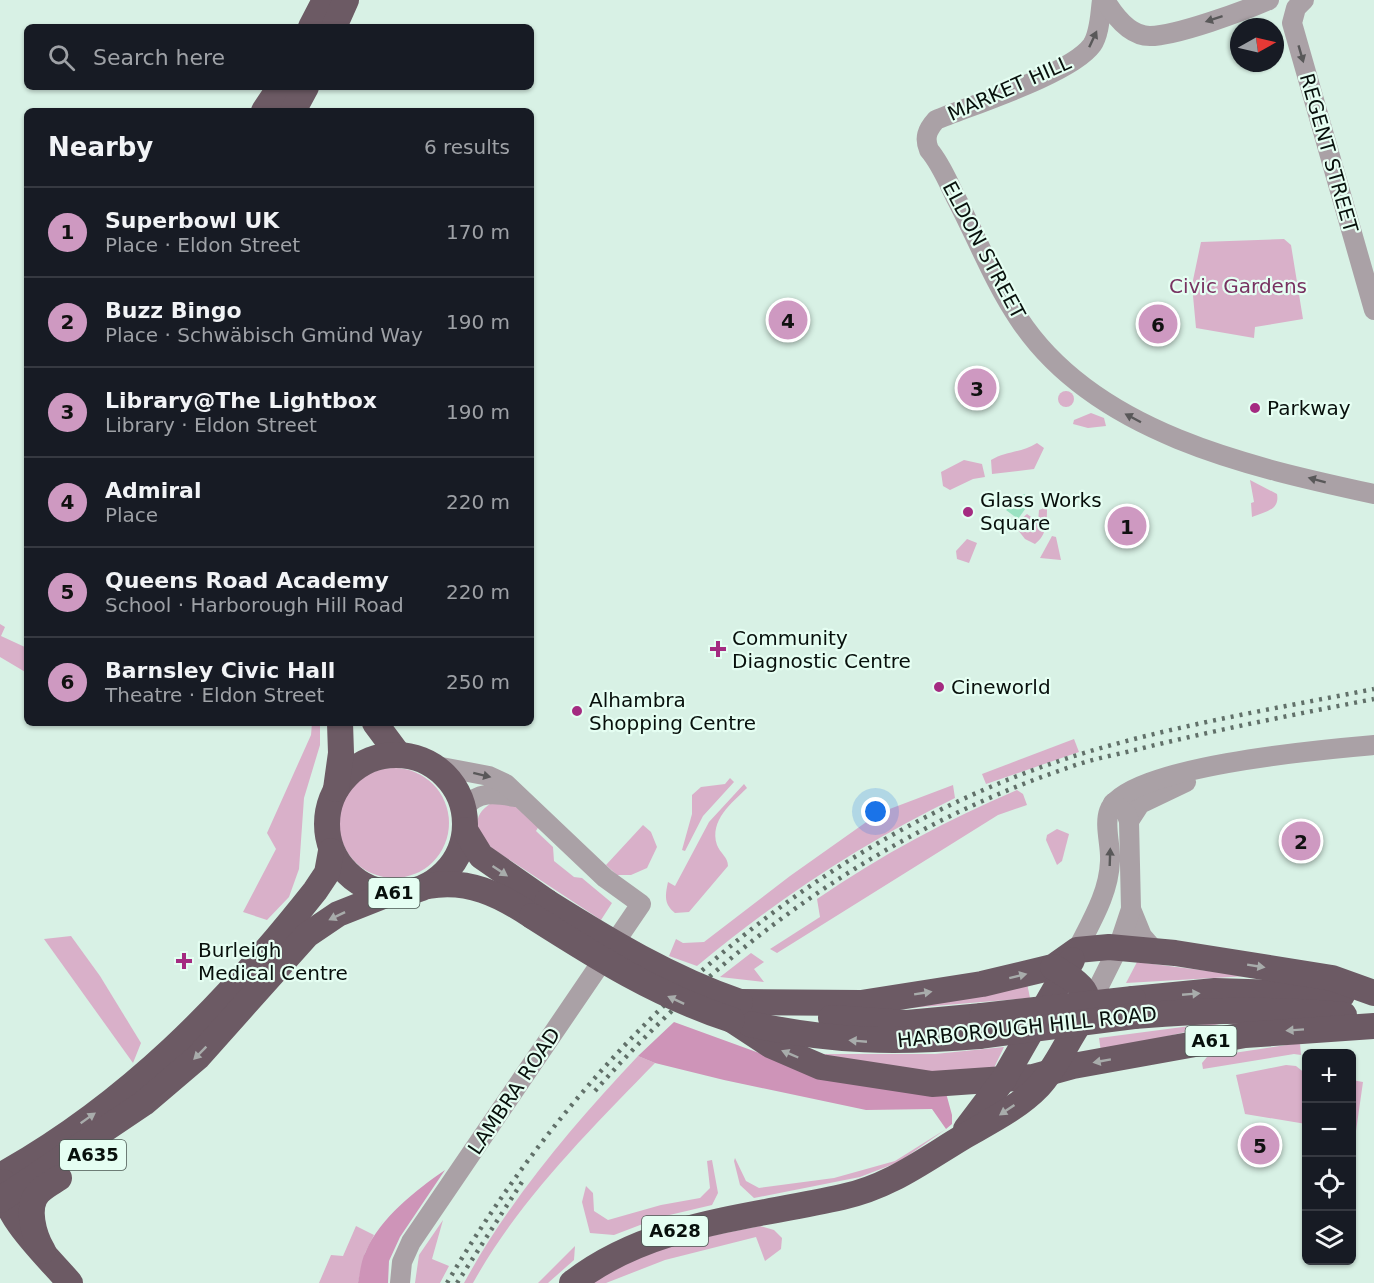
<!DOCTYPE html>
<meta charset="utf-8">
<style>
:root{--surface:#171b24;--page:#242831;--text:#f1f3f6;--muted:#9ea1a6;--line:#363941;--accent:#ce99c1}
body{margin:0;font-family:"DejaVu Sans",sans-serif;background:var(--page);color:var(--text)}
.controls{position:absolute;right:18px;bottom:18px;display:grid;overflow:hidden;border-radius:9px;box-shadow:0 2px 4px #0004}
.controls button{width:54px;height:54px;display:grid;place-items:center;padding:0;border:0;border-bottom:2px solid var(--line);background:var(--surface);color:var(--text);font:30px sans-serif}
.compass{position:absolute;left:1230px;top:18px;width:54px;height:54px;border-radius:50%;background:var(--surface);box-shadow:0 2px 4px #0004;rotate:82deg}
.you{position:absolute;left:876px;top:812px;width:21px;height:21px;margin:-15px;border:4px solid #fff;border-radius:50%;background:#1a73e8;box-shadow:0 0 0 9px #1a73e833}
.badge{display:grid;place-items:center;width:39px;height:39px;border-radius:50%;background:var(--accent);color:#111;font-size:20px;font-weight:700}
.pin{position:absolute;translate:-50% -50%;border:3px solid #fff;box-shadow:0 2px 6px #0006}
.list{margin:0;padding:0;list-style:none}
h2{display:flex;justify-content:space-between;align-items:center;height:78px;margin:0;padding:0 24px;font-size:26px}
h2 small{font-size:20px;font-weight:400;color:var(--muted)}
.list li{display:grid;grid-template-columns:39px 1fr auto;gap:18px;align-items:center;box-sizing:border-box;height:90px;padding:0 24px;border-top:2px solid var(--line)}
.list b{display:block;font-size:22px;white-space:nowrap}
.list p{margin:0;font-size:20px;white-space:nowrap;color:var(--muted)}
.list em{font-size:20px;font-style:normal;color:var(--muted)}
.icon{flex:none;width:33px;height:33px;fill:none;stroke:currentColor;stroke-width:2;stroke-linecap:round;stroke-linejoin:round}
.map{position:relative;flex:none;width:1374px;height:1283px;overflow:hidden}
.search{position:absolute;background:var(--surface);box-shadow:0 2px 4px #0004;left:24px;top:24px;width:510px;height:66px;display:flex;align-items:center;gap:15px;box-sizing:border-box;padding:0 21px;border-radius:9px;color:var(--muted);font-size:22px}
.panel{position:absolute;background:var(--surface);box-shadow:0 2px 4px #0004;left:24px;top:108px;width:510px;height:618px;border-radius:9px}
.map>svg:first-child{display:block}
</style>
<div class="map">
<svg width="1374" height="1283" viewBox="0 0 1374 1283">
<rect width="100%" height="100%" fill="#d8f1e5"/>
<g fill="#d9b0c9">
<path d="M1284,239L1291,245L1303,319L1255,327L1254,338L1196,328L1192,285L1201,242Z"/>
<circle cx="1066" cy="399" r="8"/>
<path d="M1091,413L1104,418L1106,426L1088,428L1073,424L1074,420Z"/>
<path d="M1037,443L1044,448L1034,469L992,474L991,460C1006,451 1021,453 1037,443Z"/>
<path d="M964,460L982,464L985,477L973,479L950,490L943,486L941,472Z"/>
<path d="M1250,480L1277,494C1280,510 1265,512 1252,517L1251,503L1254,502Z"/>
<path d="M1047,507C1047,522 1047,535 1035,544L1025,539L1014,525L1027,514L1038,522L1039,510Z"/>
<path d="M1052,536L1056,537L1061,560L1040,558Z"/>
<path d="M967,539L977,543L969,563L957,559L956,551Z"/>
<path d="M0,624L5,627L1,636L27,648V673L0,657Z"/>
<path d="M312,723H320V745L304,798L299,869L289,897L267,920L243,912L276,849L267,833L311,735Z"/>
<path d="M1074,739L1079,752L986,784L982,774Z"/>
<circle cx="394" cy="823" r="55"/>
<path d="M730,778L734,782L703,816L685,851L682,850L692,814V795L701,787L725,784Z"/>
<path d="M744,784L747,788C732,803 709,820 717,845C720,853 728,857 728,866L689,912L675,913C664,904 665,896 668,882L675,886L709,822Z"/>
<path d="M953,785L955,798C862,843 776,900 697,966L669,956L676,939L683,943L704,942L790,876L879,813Z"/>
<path d="M1017,790L1023,794L1027,805L998,815L777,953L770,949L820,917L817,899C881,855 947,820 1017,790Z"/>
<path d="M497,800L513,803L539,826L536,831L553,847L554,861L574,877L582,878L612,903L601,920L493,849C473,831 470,813 497,800Z"/>
<path d="M643,825L651,832L657,847L647,868L631,875H617L606,865Z"/>
<path d="M1057,829L1069,834L1062,861L1057,865L1046,840L1047,835Z"/>
<path d="M71,936L100,976L141,1043L133,1063L44,939Z"/>
<path d="M751,953L764,962L754,969L764,982L720,977Z"/>
<path d="M1137,962L1248,976L1126,983Z"/>
<path d="M1027,983L1030,998L886,1010Z"/>
<path d="M1236,1020L1101,1052L1099,1038Z"/>
<path d="M1300,1043L1301,1055L1294,1054L1203,1069L1202,1063L1207,1057Z"/>
<path d="M1004,1047L992,1072L922,1073L818,1054H935Z"/>
<path d="M638,1056L655,1063C589,1131 519,1200 473,1283H464C510,1199 573,1125 638,1056Z"/>
<path d="M1286,1065L1296,1066L1306,1074V1124L1245,1114L1236,1075Z"/>
<path d="M1352,1080L1363,1082L1356,1131L1352,1130Z"/>
<path d="M946,1129L899,1162L860,1177L754,1198L740,1185L734,1161L735,1158L746,1181L759,1188L834,1178L895,1161Z"/>
<path d="M712,1160L718,1193L712,1205L661,1217L614,1235L590,1233L582,1202L586,1186L593,1193L594,1211L608,1220L661,1205L700,1198L710,1188L707,1161Z"/>
<path d="M443,1220L432,1259L449,1266L440,1283H415L419,1255Z"/>
<path d="M356,1226L374,1235L365,1253L358,1283H319L331,1255L343,1256Z"/>
<path d="M760,1226L774,1230L782,1238L781,1249L765,1261L756,1237L665,1260L606,1283H591L629,1261L676,1243Z"/>
<path d="M575,1246L574,1260L548,1283H538Z"/>
</g>
<g fill="#ce94b8">
<path d="M674,1022L833,1080L946,1093L952,1115V1124L946,1129L932,1109L866,1110L724,1080L655,1063L638,1056Z"/>
<path d="M445,1170L400,1237L389,1261L388,1283H358C360,1273 361,1260 366,1251C381,1217 415,1191 445,1170Z"/>
</g>
<path fill="#9ae2c2" d="M1025,494L1028,505L1018,519L1006,510L1021,495Z"/>
<g fill="none" stroke-linecap="round" stroke-linejoin="round">
<g stroke="#aaa1a6" stroke-width="20">
<path d="M1102,0C1100,14 1100,33 1092,45C1071,74 972,105 936,120C927,130 924,138 929,150C941,164 948,182 956,198C976,236 995,284 1019,319C1094,433 1250,467 1374,494"/>
<path d="M1105,0C1114,15 1130,36 1150,36C1176,36 1244,11 1269,0"/>
<path d="M1304,0L1296,8L1292,23L1374,310"/>
<path d="M464,808C478,791 494,793 515,797"/>
<path d="M1129,821L1140,804L1186,782"/>
<path d="M1131,909L1142,936L1156,952"/>
<path d="M1077,950C1091,922 1109,893 1110,861C1111,846 1104,825 1109,811C1124,766 1328,749 1374,745"/>
<path d="M1088,1008L1118,948L1131,909L1129,821L1126,813L1113,803"/>
<path d="M400,1283L402,1262L411,1242L641,904L605,878L506,784L489,776L436,766"/>
</g>
<g stroke="#6c5a64" stroke-width="26">
<path d="M311,27L325,0"/>
<path d="M334,27L346,0"/>
<path d="M264,111L280,87"/>
<path d="M293,111L306,87"/>
<path d="M375,723L398,754"/>
<circle cx="396" cy="824" r="69"/>
<path d="M336,789L341,753L340,723"/>
<path d="M465,830L481,856L547,902"/>
<path d="M428,886C468,879 499,894 532,916"/>
<path d="M1133,999L1215,991L1342,995"/>
<path d="M740,1002L861,1003L982,984L1053,967L1077,950L1109,947L1175,953L1332,978L1374,993"/>
<path d="M1134,1016C1205,1010 1273,1008 1344,1015"/>
<path d="M831,1018L907,1023L982,1016"/>
<path d="M732,1020L770,1045L821,1067L932,1084L1033,1077L1073,1066L1245,1035L1374,1026"/>
<path d="M750,1024C833,1042 896,1043 979,1036"/>
<path d="M966,1129L1003,1080L1072,960"/>
<path d="M0,1176C129,1104 225,1005 315,891L327,873L331,851"/>
<path d="M3,1182C0,1214 51,1260 70,1283"/>
<path d="M0,1200L144,1103L198,1057L307,935L338,914L391,893"/>
<path d="M43,1251C34,1236 25,1206 39,1192C45,1186 53,1182 59,1178"/>
<path d="M572,1283C649,1223 749,1218 842,1197C889,1187 923,1161 963,1137C989,1122 1018,1108 1039,1086C1053,1071 1061,1054 1071,1037C1095,998 1094,991 1053,967"/>
</g>
<g stroke="#617069" stroke-width="4.5" stroke-dasharray="3 6" stroke-linecap="butt">
<path d="M595,1091C724,944 886,828 1073,766C1096,758 1120,754 1143,748C1220,729 1297,714 1374,699"/>
<path d="M447,1283C587,1044 803,843 1071,757C1169,726 1273,709 1374,689"/>
<path d="M457,1283L522,1182"/>
</g>
<g stroke="#6c5a64" stroke-width="26">
<path d="M547,902C609,941 670,978 740,1002"/>
<path d="M532,916C598,958 656,995 732,1020"/>
<path d="M982,1016L1133,999"/>
<path d="M979,1036L1134,1016"/>
</g>
</g>
<defs><path id="oneway-solid" d="M-6-.8H1V-3.2L6.5 0L1 3.2V.8H-6Z" transform="scale(1.5)"/></defs>
<g fill="#595859">
<use href="#oneway-solid" transform="translate(1214 19) rotate(162)"/>
<use href="#oneway-solid" transform="translate(1093 39) rotate(-65)"/>
<use href="#oneway-solid" transform="translate(1301 54) rotate(74)"/>
<use href="#oneway-solid" transform="translate(1133 418) rotate(-152)"/>
<use href="#oneway-solid" transform="translate(1317 480) rotate(-165)"/>
<use href="#oneway-solid" transform="translate(482 775) rotate(14)"/>
<use href="#oneway-solid" transform="translate(1110 857) rotate(-88)"/>
</g>
<g fill="#a8acab">
<use href="#oneway-solid" transform="translate(500 871) rotate(34)"/>
<use href="#oneway-solid" transform="translate(337 916) rotate(154)"/>
<use href="#oneway-solid" transform="translate(1256 966) rotate(9)"/>
<use href="#oneway-solid" transform="translate(1018 976) rotate(-14)"/>
<use href="#oneway-solid" transform="translate(923 993) rotate(-9)"/>
<use href="#oneway-solid" transform="translate(1191 994) rotate(-5)"/>
<use href="#oneway-solid" transform="translate(676 1000) rotate(-155)"/>
<use href="#oneway-solid" transform="translate(1295 1030) rotate(176)"/>
<use href="#oneway-solid" transform="translate(858 1041) rotate(-175)"/>
<use href="#oneway-solid" transform="translate(200 1053) rotate(135)"/>
<use href="#oneway-solid" transform="translate(790 1054) rotate(-157)"/>
<use href="#oneway-solid" transform="translate(1102 1061) rotate(170)"/>
<use href="#oneway-solid" transform="translate(1007 1110) rotate(146)"/>
<use href="#oneway-solid" transform="translate(88 1118) rotate(-35)"/>
</g>
<g fill="#a42b81" stroke="#e5fef2" stroke-width="2">
<circle cx="1255" cy="408" r="6"/>
<circle cx="968" cy="512" r="6"/>
<path d="M715 640h6v6h6v6h-6v6h-6v-6h-6v-6h6z"/>
<circle cx="939" cy="687" r="6"/>
<circle cx="577" cy="711" r="6"/>
<path d="M181 952h6v6h6v6h-6v6h-6v-6h-6v-6h6z"/>
</g>
<g text-anchor="middle" stroke-width="4.5" stroke-linejoin="round" paint-order="stroke">
<g fill="#e5fef2" stroke="#4a5751" stroke-width="1.5">
<rect x="368.5" y="878" width="51" height="30" rx="4.5"/>
<rect x="1185.5" y="1026" width="51" height="30" rx="4.5"/>
<rect x="60" y="1140" width="66" height="30" rx="4.5"/>
<rect x="642" y="1216" width="66" height="30" rx="4.5"/>
</g>
<g font-size="18" font-weight="bold" fill="#08100c">
<text x="394" y="899">A61</text>
<text x="1211" y="1047">A61</text>
<text x="93" y="1161">A635</text>
<text x="675" y="1237">A628</text>
</g>
<g font-size="20" fill="#08100c" stroke="#e5fef2">
<text transform="translate(1009 88) rotate(-24)" y="7">MARKET HILL</text>
<text transform="translate(1329 153) rotate(74)" y="7">REGENT STREET</text>
<text transform="translate(984 250) rotate(62)" y="7">ELDON STREET</text>
<text transform="translate(1027 1027) rotate(-6)" y="7">HARBOROUGH HILL ROAD</text>
<text transform="translate(514 1091) rotate(-56)" y="7">LAMBRA ROAD</text>
</g>
<g font-size="20" fill="#783261" stroke="#e5fef2">
<text x="1238" y="293">Civic Gardens</text>
</g>
<g font-size="20" fill="#08100c" stroke="#e5fef2" text-anchor="start">
<text x="1267" y="415">Parkway</text>
<text x="980" y="507">Glass Works<tspan x="980" dy="23">Square</tspan></text>
<text x="732" y="645">Community<tspan x="732" dy="23">Diagnostic Centre</tspan></text>
<text x="951" y="694">Cineworld</text>
<text x="589" y="707">Alhambra<tspan x="589" dy="23">Shopping Centre</tspan></text>
<text x="198" y="957">Burleigh<tspan x="198" dy="23">Medical Centre</tspan></text>
</g>
</g>
</svg>
<div class="controls">
<button>+</button>
<button>−</button>
<button><svg class="icon" aria-label="locate" viewBox="0 0 24 24"><circle cx="12" cy="12" r="6"/><path d="M12 2v4M12 18v4M2 12h4M18 12h4"/></svg></button>
<button><svg class="icon" aria-label="layers" viewBox="0 0 24 24"><path d="M12 4l9 5-9 5-9-5zM3 14l9 5 9-5"/></svg></button>
</div>
<svg class="compass" viewBox="-18 -18 36 36"><path d="M0-13l5 13h-10z" fill="#e53935"/><path d="M0 13l5-13h-10z" fill="#9ea1a6"/></svg>
<div class="you"></div>
<div class="pin badge" style="left:1127px;top:526px">1</div>
<div class="pin badge" style="left:1301px;top:841px">2</div>
<div class="pin badge" style="left:977px;top:388px">3</div>
<div class="pin badge" style="left:788px;top:320px">4</div>
<div class="pin badge" style="left:1260px;top:1145px">5</div>
<div class="pin badge" style="left:1158px;top:324px">6</div>
<div class="search"><svg class="icon" aria-label="search" viewBox="0 0 24 24"><circle cx="10" cy="10" r="6"/><path d="M15 15l6 6"/></svg>Search here</div>
<section class="panel">
<h2>Nearby<small>6 results</small></h2>
<ul class="list">
<li><span class="badge">1</span><div><b>Superbowl UK</b><p>Place · Eldon Street</p></div><em>170 m</em></li>
<li><span class="badge">2</span><div><b>Buzz Bingo</b><p>Place · Schwäbisch Gmünd Way</p></div><em>190 m</em></li>
<li><span class="badge">3</span><div><b>Library@The Lightbox</b><p>Library · Eldon Street</p></div><em>190 m</em></li>
<li><span class="badge">4</span><div><b>Admiral</b><p>Place</p></div><em>220 m</em></li>
<li><span class="badge">5</span><div><b>Queens Road Academy</b><p>School · Harborough Hill Road</p></div><em>220 m</em></li>
<li><span class="badge">6</span><div><b>Barnsley Civic Hall</b><p>Theatre · Eldon Street</p></div><em>250 m</em></li>
</ul>
</section>
</div>
